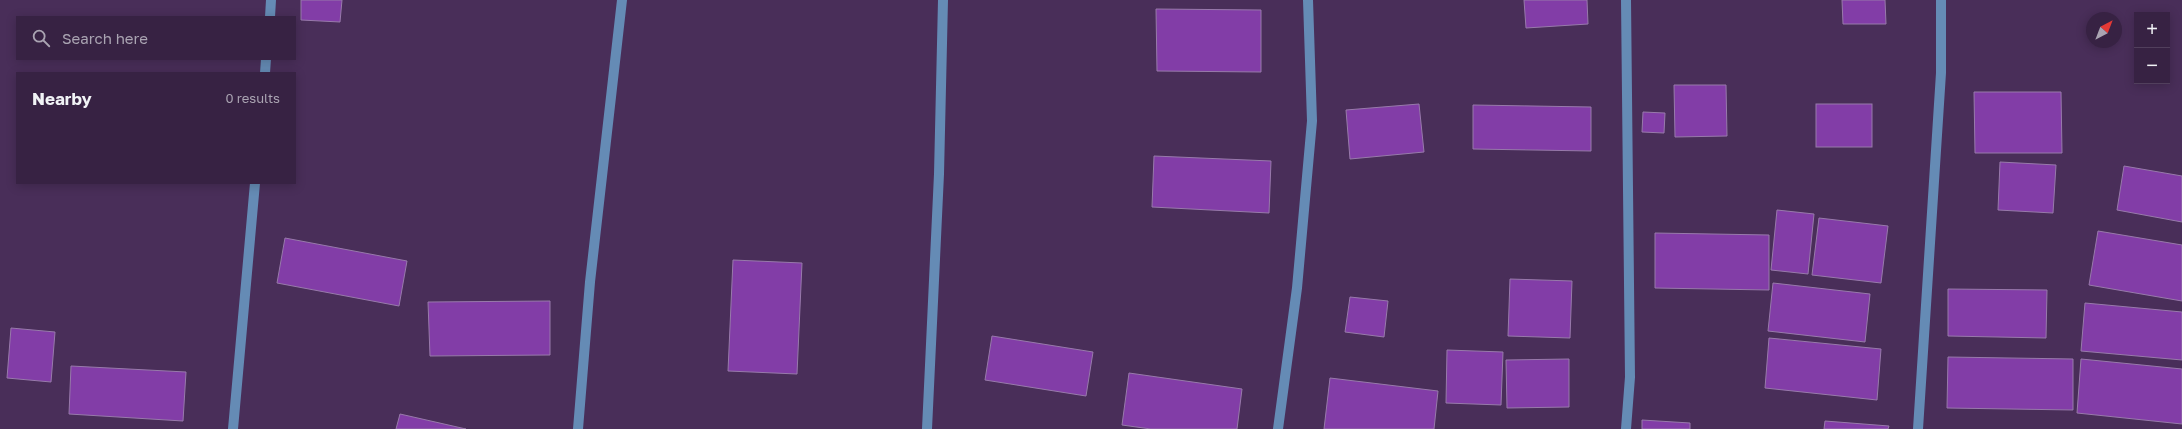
<!DOCTYPE html>
<meta charset="utf-8">
<style>
:root{--surface:#372243;--page:#422f4e;--text:#f1f3f6;--muted:#aaa4b2;--line:#513f5c}
body{margin:0;font-family:"Golos Text",sans-serif;background:var(--page);color:var(--text)}
.controls{position:absolute;right:12px;top:12px;display:grid;overflow:hidden;border-radius:0px;box-shadow:0 2px 10px #0003}
.controls button{width:36px;height:36px;display:grid;place-items:center;padding:0;border:0;border-bottom:1px solid var(--line);background:var(--surface);color:var(--text);font:20px sans-serif}
.compass{position:absolute;left:2086px;top:12px;width:36px;height:36px;border-radius:50%;background:var(--surface);box-shadow:0 2px 10px #0003;rotate:42deg}
.list{margin:0;padding:0;list-style:none}
h2{display:flex;justify-content:space-between;align-items:center;height:52px;margin:0;padding:0 16px;font-size:17px}
h2 small{font-size:13px;font-weight:400;color:var(--muted)}
.icon{flex:none;width:22px;height:22px;fill:none;stroke:currentColor;stroke-width:2;stroke-linecap:round;stroke-linejoin:round}
.map{position:relative;flex:none;width:2182px;height:429px;overflow:hidden}
.search{position:absolute;background:var(--surface);box-shadow:0 2px 10px #0003;left:16px;top:16px;width:280px;height:44px;display:flex;align-items:center;gap:10px;box-sizing:border-box;padding:0 14px;border-radius:0px;color:var(--muted);font-size:15px}
.panel{position:absolute;background:var(--surface);box-shadow:0 2px 10px #0003;left:16px;top:72px;width:280px;height:112px;border-radius:0px}
.map>svg:first-child{display:block}
</style>
<div class="map">
<svg width="2182" height="429" viewBox="0 0 2182 429">
<rect width="100%" height="100%" fill="#492e59"/>
<g fill="#823da7" stroke="#987aab">
<path d="M301,0H342L340,22L301,20Z"/>
<path d="M1524,0H1587L1588,24L1526,28Z"/>
<path d="M1842,0H1885L1886,24H1843Z"/>
<path d="M1156,9L1261,10V72L1157,71Z"/>
<path d="M1674,85H1726L1727,136L1675,137Z"/>
<path d="M1974,92H2061L2062,153H1975Z"/>
<path d="M1419,104L1424,152L1350,159L1346,110Z"/>
<rect x="1816" y="104" width="56" height="43"/>
<path d="M1473,105L1591,107V151L1473,149Z"/>
<path d="M1643,112L1665,113L1664,133L1642,132Z"/>
<path d="M1154,156L1271,161L1269,213L1152,207Z"/>
<path d="M2000,162L2056,165L2053,213L1998,210Z"/>
<path d="M2124,166L2182,176V222L2117,210Z"/>
<path d="M1777,210L1814,214L1808,274L1771,270Z"/>
<path d="M1819,218L1888,226L1881,283L1812,275Z"/>
<path d="M2098,231L2182,245V301L2089,285Z"/>
<path d="M1655,233L1769,235V290L1655,288Z"/>
<path d="M285,238L407,261L399,306L277,283Z"/>
<path d="M733,260L802,263L797,374L728,371Z"/>
<path d="M1510,279L1572,281L1570,338L1508,336Z"/>
<path d="M1773,283L1870,294L1865,342L1768,331Z"/>
<path d="M1948,289L2047,290L2046,338L1948,336Z"/>
<path d="M1350,297L1388,301L1384,337L1345,332Z"/>
<path d="M550,301V355L430,356L428,302Z"/>
<path d="M2085,303L2182,312V360L2081,351Z"/>
<path d="M11,328L55,332L51,382L7,378Z"/>
<path d="M992,336L1093,352L1086,396L985,380Z"/>
<path d="M1769,338L1881,349L1877,400L1765,388Z"/>
<path d="M1447,350L1503,352L1501,405L1446,403Z"/>
<path d="M1948,357L2073,359V410L1947,408Z"/>
<path d="M1569,359V407L1507,408L1506,360Z"/>
<path d="M2081,359L2182,369V424L2077,413Z"/>
<path d="M71,366L186,372L183,421L69,414Z"/>
<path d="M1129,373L1242,389L1237,429H1151L1122,425Z"/>
<path d="M1330,378L1438,391L1434,429H1324Z"/>
<path d="M400,414L466,429H396Z"/>
<path d="M1642,420L1690,423V429H1642Z"/>
<path d="M1825,421L1889,426L1888,429H1824Z"/>
</g>
<g fill="none" stroke-linecap="round" stroke-linejoin="round">
<g stroke="#658bb5" stroke-width="10">
<path d="M270,17L271,0"/>
<path d="M265,73L266,59"/>
<path d="M233,429L255,183"/>
<path d="M578,429L590,282L622,0"/>
<path d="M927,429L939,174L943,0"/>
<path d="M1278,429L1297,288L1312,121L1308,0"/>
<path d="M1626,429L1630,377L1626,0"/>
<path d="M1918,429L1941,73V0"/>
</g>
</g>
</svg>
<div class="controls">
<button>+</button>
<button>−</button>
</div>
<svg class="compass" viewBox="-18 -18 36 36"><path d="M0-13l5 13h-10z" fill="#e53935"/><path d="M0 13l5-13h-10z" fill="#aaa4b2"/></svg>
<div class="search"><svg class="icon" aria-label="search" viewBox="0 0 24 24"><circle cx="10" cy="10" r="6"/><path d="M15 15l6 6"/></svg>Search here</div>
<section class="panel">
<h2>Nearby<small>0 results</small></h2>
<ul class="list">
</ul>
</section>
</div>
